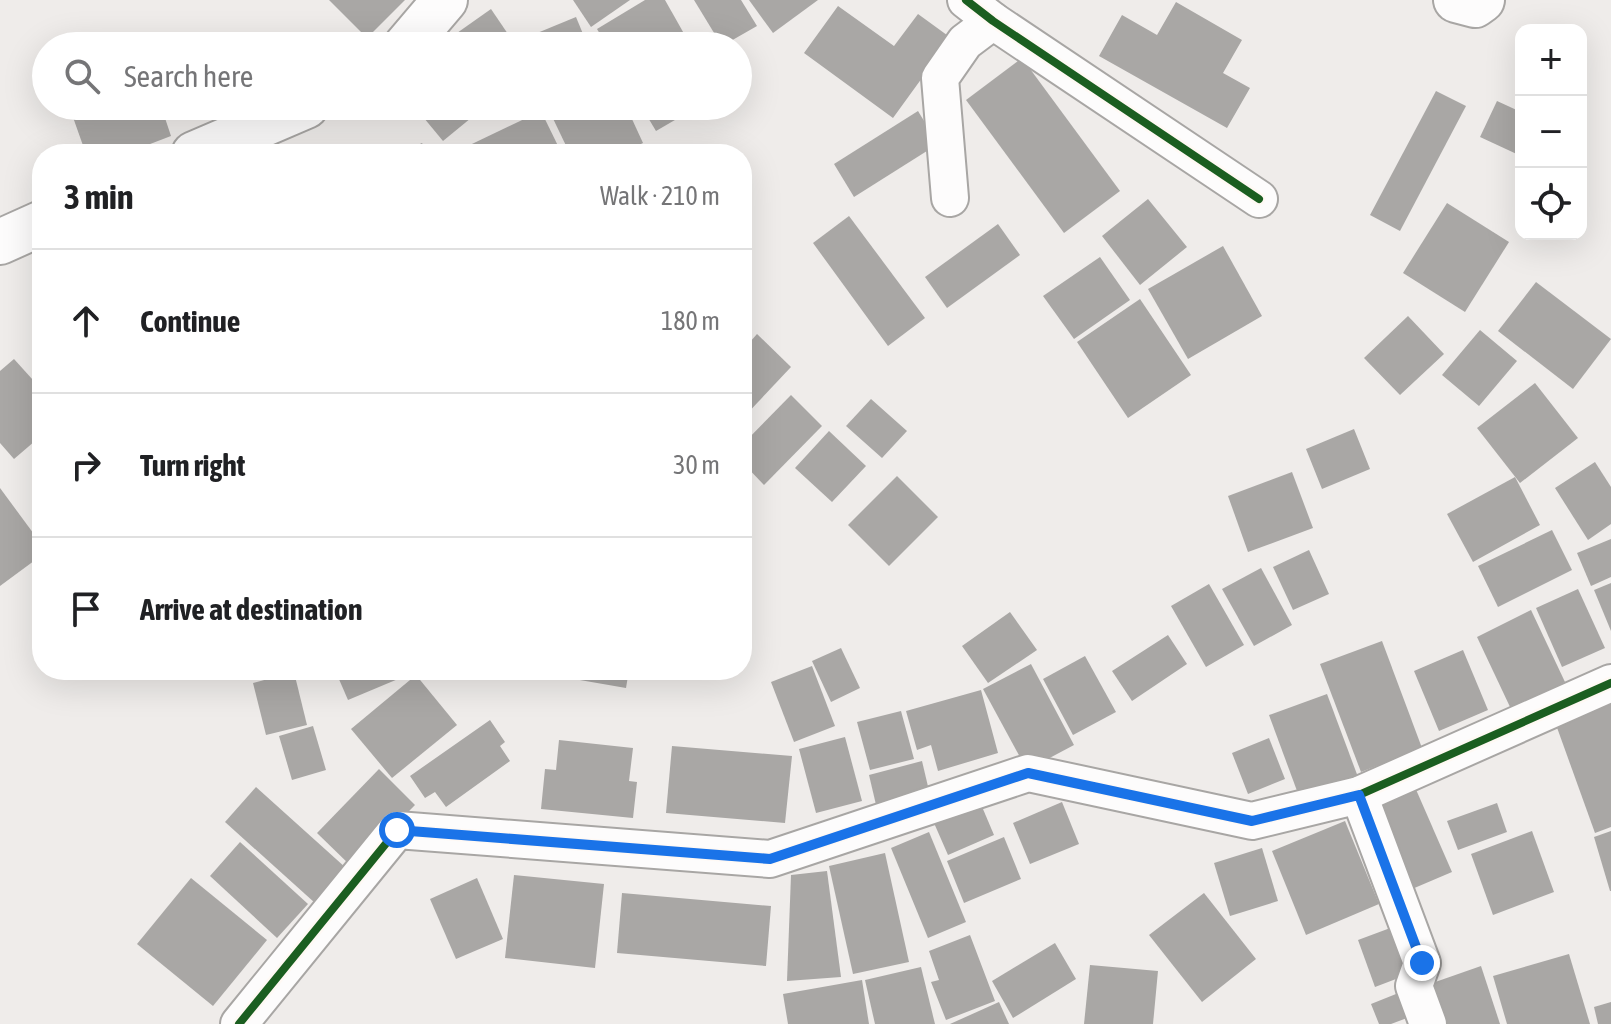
<!DOCTYPE html>
<meta charset="utf-8">
<style>
:root{--surface:#fff;--page:#f2f2f2;--text:#202124;--muted:#757577;--line:#e0e0e0}
body{margin:0;font-family:"Asap Condensed",sans-serif;background:var(--page);color:var(--text)}
.controls{position:absolute;right:24px;top:24px;display:grid;overflow:hidden;border-radius:16px;box-shadow:0 8px 32px #0002}
.controls button{width:72px;height:72px;display:grid;place-items:center;padding:0;border:0;border-bottom:2px solid var(--line);background:var(--surface);color:var(--text);font:40px sans-serif}
.stop{position:absolute;width:24px;height:24px;margin:-18px;border:6px solid #1a73e8;border-radius:50%;background:#fff}
.stop.end{background:#1a73e8;border-color:#fff;box-shadow:0 2px 8px #0008}
.list{margin:0;padding:0;list-style:none}
h2{display:flex;justify-content:space-between;align-items:center;height:104px;margin:0;padding:0 32px;font-size:34px}
h2 small{font-size:26px;font-weight:400;color:var(--muted)}
.list li{display:grid;grid-template-columns:52px 1fr auto;gap:24px;align-items:center;box-sizing:border-box;height:144px;padding:0 32px;border-top:2px solid var(--line)}
.list b{display:block;font-size:30px;white-space:nowrap}
.list em{font-size:26px;font-style:normal;color:var(--muted)}
.icon{flex:none;width:44px;height:44px;fill:none;stroke:currentColor;stroke-width:2;stroke-linecap:round;stroke-linejoin:round}
.map{position:relative;flex:none;width:1611px;height:1024px;overflow:hidden}
.search{position:absolute;background:var(--surface);box-shadow:0 8px 32px #0002;left:32px;top:32px;width:720px;height:88px;display:flex;align-items:center;gap:20px;box-sizing:border-box;padding:0 28px;border-radius:44px;color:var(--muted);font-size:30px}
.panel{position:absolute;background:var(--surface);box-shadow:0 8px 32px #0002;left:32px;top:144px;width:720px;height:536px;border-radius:32px}
.map>svg:first-child{display:block}
</style>
<div class="map">
<svg width="1611" height="1024" viewBox="0 0 1611 1024">
<rect width="100%" height="100%" fill="#efecea"/>
<g fill="#a9a7a5">
<path d="M329,0H405L367,38Z"/>
<path d="M573,0H630L591,27Z"/>
<path d="M645,0H665L691,46H607L597,29Z"/>
<path d="M694,0H741L757,26L722,46Z"/>
<path d="M749,0H818L773,33Z"/>
<path d="M1176,2L1242,40L1223,73L1250,88L1227,128L1099,56L1122,15L1157,35Z"/>
<path d="M838,6L894,46L918,14L951,38L893,118L804,53Z"/>
<path d="M491,9L514,43L511,46H466L457,33Z"/>
<path d="M576,17L588,46H528L525,38Z"/>
<path d="M1022,58L1120,191L1064,233L966,100Z"/>
<path d="M1436,91L1466,106L1400,231L1370,215Z"/>
<path d="M1497,101L1521,112V156L1480,137Z"/>
<path d="M69,106H161L171,136L124,154H86Z"/>
<path d="M212,106H243L216,116Z"/>
<path d="M414,106H461L471,118L443,141Z"/>
<path d="M547,106H626L643,143L620,154H570Z"/>
<path d="M641,106H699L656,131Z"/>
<path d="M541,111L562,154H451Z"/>
<path d="M918,111L938,144L854,197L834,164Z"/>
<path d="M422,143L428,154H399Z"/>
<path d="M648,145L652,154H626Z"/>
<path d="M1148,199L1187,247L1140,285L1102,236Z"/>
<path d="M1447,203L1509,242L1465,312L1403,273Z"/>
<path d="M849,216L925,318L888,346L813,243Z"/>
<path d="M998,224L1020,255L947,308L925,277Z"/>
<path d="M1223,246L1262,316L1188,359L1148,289Z"/>
<path d="M1100,257L1130,300L1074,339L1043,296Z"/>
<path d="M1536,282L1611,339L1573,389L1498,331Z"/>
<path d="M1140,299L1191,375L1128,418L1077,342Z"/>
<path d="M1408,316L1444,354L1400,395L1364,358Z"/>
<path d="M1480,330L1517,361L1479,406L1442,375Z"/>
<path d="M757,334L791,367L742,419V351Z"/>
<path d="M14,359L42,390V435L14,459L0,443V371Z"/>
<path d="M1535,383L1578,438L1520,483L1477,428Z"/>
<path d="M791,395L822,426L764,485L742,462V445Z"/>
<path d="M871,399L907,431L882,458L846,426Z"/>
<path d="M1354,429L1370,469L1322,489L1306,449Z"/>
<path d="M829,431L866,466L832,502L795,468Z"/>
<path d="M1595,462L1611,487V524L1588,540L1555,488Z"/>
<path d="M1292,472L1313,528L1248,552L1228,496Z"/>
<path d="M897,476L938,517L889,566L848,525Z"/>
<path d="M1515,477L1540,525L1473,562L1447,514Z"/>
<path d="M0,488L42,545V555L0,586Z"/>
<path d="M742,514H744L749,561L742,562Z"/>
<path d="M1552,530L1572,570L1498,607L1478,566Z"/>
<path d="M1611,539V577L1591,586L1577,553Z"/>
<path d="M1309,550L1329,594L1293,610L1273,567Z"/>
<path d="M1261,568L1292,625L1254,646L1222,589Z"/>
<path d="M1611,583V631L1594,590Z"/>
<path d="M1209,584L1244,645L1206,667L1171,606Z"/>
<path d="M1578,589L1605,648L1562,667L1536,608Z"/>
<path d="M1531,610L1565,682L1511,709L1477,637Z"/>
<path d="M1010,612L1037,650L988,683L962,646Z"/>
<path d="M1168,635L1187,664L1132,701L1112,671Z"/>
<path d="M1382,641L1422,748L1361,772L1320,664Z"/>
<path d="M841,648L860,688L831,702L812,661Z"/>
<path d="M1463,650L1488,710L1439,731L1414,671Z"/>
<path d="M1085,656L1116,712L1073,735L1043,679Z"/>
<path d="M1031,664L1074,745L1027,770L983,689Z"/>
<path d="M812,666L835,726L794,742L771,682Z"/>
<path d="M335,670H408L410,674L348,700Z"/>
<path d="M576,670H629L626,688L574,679Z"/>
<path d="M294,672L307,725L266,735L253,683Z"/>
<path d="M416,675L457,725L392,778L351,729Z"/>
<path d="M981,690L998,753L938,771L931,745L917,750L906,711Z"/>
<path d="M1327,694L1358,777L1300,799L1269,715Z"/>
<path d="M1611,701V827L1595,833L1555,722Z"/>
<path d="M901,711L914,759L870,770L857,722Z"/>
<path d="M490,720L505,742L500,746L510,761L446,807L435,792L425,798L410,776Z"/>
<path d="M313,726L326,770L292,780L279,736Z"/>
<path d="M845,737L862,801L816,813L799,749Z"/>
<path d="M1269,738L1285,779L1248,794L1232,753Z"/>
<path d="M559,740L633,748L629,781L637,782L633,818L541,809L545,769L556,770Z"/>
<path d="M672,746L792,756L785,823L666,813Z"/>
<path d="M922,761L930,795L877,809L869,775Z"/>
<path d="M379,769L415,805L353,868L317,833Z"/>
<path d="M1414,785L1452,872L1405,892L1368,805Z"/>
<path d="M256,787L346,868L315,903L225,822Z"/>
<path d="M980,802L994,835L948,855L934,823Z"/>
<path d="M1062,802L1079,844L1030,864L1013,823Z"/>
<path d="M1497,803L1507,832L1458,850L1447,821Z"/>
<path d="M1345,821L1379,904L1306,935L1272,851Z"/>
<path d="M1532,831L1554,892L1493,915L1471,854Z"/>
<path d="M1611,831V891H1610L1594,837Z"/>
<path d="M929,832L966,922L928,938L891,848Z"/>
<path d="M1004,837L1021,879L964,903L947,861Z"/>
<path d="M240,842L308,904L277,938L210,876Z"/>
<path d="M1262,848L1278,901L1230,916L1214,863Z"/>
<path d="M885,853L909,962L853,974L829,866Z"/>
<path d="M827,871L841,977L787,981L791,875Z"/>
<path d="M514,875L604,884L595,968L505,958Z"/>
<path d="M191,878L267,940L213,1006L137,944Z"/>
<path d="M477,878L503,939L456,959L430,899Z"/>
<path d="M622,893L771,906L766,966L617,953Z"/>
<path d="M1204,893L1256,959L1202,1002L1149,935Z"/>
<path d="M1401,924L1417,971L1375,987L1358,940Z"/>
<path d="M970,935L995,1001L946,1020L931,982L939,980L929,951Z"/>
<path d="M1055,943L1076,979L1013,1018L992,981Z"/>
<path d="M1569,954L1590,1024H1507L1493,976Z"/>
<path d="M1090,965L1158,971L1153,1024H1084Z"/>
<path d="M1481,966L1500,1024H1434L1421,987Z"/>
<path d="M921,967L935,1024H875L865,980Z"/>
<path d="M862,980L869,1024H788L783,994Z"/>
<path d="M1406,990L1415,1015L1391,1024H1379L1371,1004Z"/>
<path d="M999,1002L1009,1024H950Z"/>
<path d="M1611,1002V1024H1598L1594,1007Z"/>
</g>
<g fill="none" stroke-linecap="round" stroke-linejoin="round">
<g stroke="#a8a6a4" stroke-width="40">
<g id="minor">
<path d="M966,0L993,21L1259,199"/>
<path d="M950,198L940,78L965,42L993,21"/>
<path d="M1359,795L1422,963L1414,986L1428,1024"/>
<path d="M239,1024L397,830L770,859L1028,773L1252,821L1359,795L1611,683"/>
</g>
</g>
<g stroke="#a8a6a4" stroke-width="48">
<g id="tertiary">
<path d="M1456,0L1475,5L1482,0"/>
<path d="M406,46L445,0"/>
<path d="M194,154L306,106"/>
<path d="M0,242L42,223"/>
</g>
</g>
<use href="#minor" stroke="#fdfcfc" stroke-width="36"/>
<use href="#tertiary" stroke="#fdfcfc" stroke-width="44"/>
<g stroke="#fff9f4" stroke-width="13">
<g id="cycleway">
<path d="M966,0L993,21L1259,199"/>
<path d="M239,1024L397,830L770,859L1028,773L1252,821L1359,795L1611,683"/>
</g>
</g>
<use href="#cycleway" stroke="#1b5e20" stroke-width="8"/>
</g>
<g fill="none" stroke-linecap="round" stroke-linejoin="round">
<path stroke="#1a73e8" stroke-width="10" d="M397,830L770,859L1028,773L1252,821L1359,795L1422,963"/>
</g>
</svg>
<div class="controls">
<button>+</button>
<button>−</button>
<button><svg class="icon" aria-label="locate" viewBox="0 0 24 24"><circle cx="12" cy="12" r="6"/><path d="M12 2v4M12 18v4M2 12h4M18 12h4"/></svg></button>
</div>
<div class="stop" style="left:397px;top:830px"></div>
<div class="stop end" style="left:1422px;top:963px"></div>
<div class="search"><svg class="icon" aria-label="search" viewBox="0 0 24 24"><circle cx="10" cy="10" r="6"/><path d="M15 15l6 6"/></svg>Search here</div>
<section class="panel">
<h2>3 min<small>Walk · 210 m</small></h2>
<ul class="list">
<li><svg class="icon" aria-label="ahead" viewBox="0 0 24 24"><path d="M12 20V5M6 11l6-6 6 6"/></svg><div><b>Continue</b></div><em>180 m</em></li>
<li><svg class="icon" aria-label="right" viewBox="0 0 24 24"><path d="M7 20v-9h11M14 6l5 5-5 5"/></svg><div><b>Turn right</b></div><em>30 m</em></li>
<li><svg class="icon" aria-label="arrive" viewBox="0 0 24 24"><path d="M6 21V4h12l-3 4 3 4H6"/></svg><div><b>Arrive at destination</b></div></li>
</ul>
</section>
</div>
